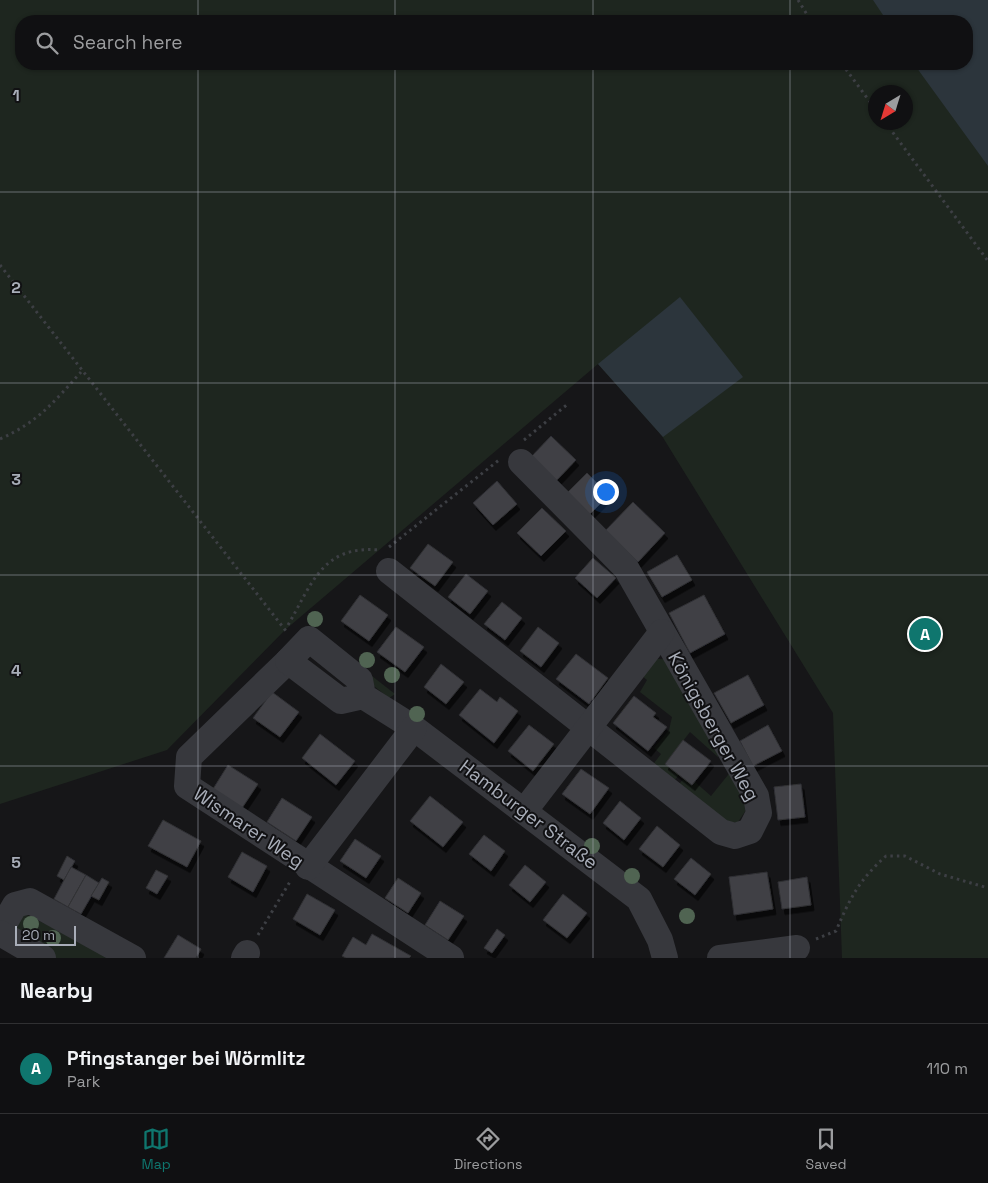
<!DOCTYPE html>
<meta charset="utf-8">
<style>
:root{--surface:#101012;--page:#19191b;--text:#f1f3f6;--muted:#9c9d9f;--line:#303032;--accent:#0f766e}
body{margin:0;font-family:"Space Grotesk",sans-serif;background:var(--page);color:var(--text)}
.compass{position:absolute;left:868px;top:85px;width:45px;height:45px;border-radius:50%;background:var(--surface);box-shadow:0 1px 4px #0004;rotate:218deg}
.scale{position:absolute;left:15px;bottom:12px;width:61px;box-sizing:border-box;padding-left:5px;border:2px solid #a8adb8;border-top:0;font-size:14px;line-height:18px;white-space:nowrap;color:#a8adb8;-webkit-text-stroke:4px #111113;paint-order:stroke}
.you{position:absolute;left:605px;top:491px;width:18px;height:18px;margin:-12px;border:4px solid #fff;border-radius:50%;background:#1a73e8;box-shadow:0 0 0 8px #1a73e833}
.badge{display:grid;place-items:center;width:32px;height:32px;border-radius:50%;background:var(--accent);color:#fff;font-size:16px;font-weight:700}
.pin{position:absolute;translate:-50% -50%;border:2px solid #fff;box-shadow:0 1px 5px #0006}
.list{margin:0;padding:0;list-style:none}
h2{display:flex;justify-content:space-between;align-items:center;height:65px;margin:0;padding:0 20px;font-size:21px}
h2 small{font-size:16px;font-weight:400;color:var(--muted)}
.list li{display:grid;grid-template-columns:32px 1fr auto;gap:15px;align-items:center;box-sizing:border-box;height:90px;padding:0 20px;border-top:1px solid var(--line)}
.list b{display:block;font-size:19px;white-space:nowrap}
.list p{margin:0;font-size:16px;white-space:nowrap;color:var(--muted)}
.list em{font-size:16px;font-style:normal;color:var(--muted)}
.icon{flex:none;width:28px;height:28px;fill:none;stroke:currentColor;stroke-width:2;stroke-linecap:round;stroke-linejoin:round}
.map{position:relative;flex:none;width:988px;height:958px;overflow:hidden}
.search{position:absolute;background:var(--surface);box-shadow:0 1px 4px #0004;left:15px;right:15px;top:15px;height:55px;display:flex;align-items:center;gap:12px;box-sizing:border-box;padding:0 18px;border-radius:20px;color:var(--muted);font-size:19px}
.sheet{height:155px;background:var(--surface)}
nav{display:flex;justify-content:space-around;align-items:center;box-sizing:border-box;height:70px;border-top:1px solid var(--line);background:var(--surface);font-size:14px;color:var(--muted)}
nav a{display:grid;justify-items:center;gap:2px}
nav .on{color:var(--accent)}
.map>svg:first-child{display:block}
</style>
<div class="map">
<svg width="988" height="958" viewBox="0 0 988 958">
<defs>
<filter id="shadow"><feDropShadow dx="3" dy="5.5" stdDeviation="0" flood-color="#0009"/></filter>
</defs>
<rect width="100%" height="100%" fill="#161618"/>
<g fill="#1e261f" fill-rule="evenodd">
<path d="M0,0H988V958H842L833,713L662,436L598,364L285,630L167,750L0,804ZM21,21H967V64H21ZM876,92H906V122H876Z"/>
<path d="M331,644L395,694L389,698L327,649Z"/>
<path d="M657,659H664L720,748L718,757L690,732L665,764L679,775L672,783L651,767L661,754L654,748L669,730L672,717L640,692L647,680L641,675Z"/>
<path d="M732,770L748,807L738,822L728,823L677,787L684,778L692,785L695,782L711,796Z"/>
<path d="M25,914L113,958H56L17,932V920Z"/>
</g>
<g fill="#2c353c">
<path d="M873,0H988V166L914,64H967V21H887Z"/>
<path d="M680,297L743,377L663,437L598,364Z"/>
</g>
<g fill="#404145" stroke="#303034" filter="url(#shadow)">
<path d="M551,436L576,460L556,481L531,457Z"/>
<path d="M587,473L609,495L589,515L567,493Z"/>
<path d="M497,481L517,504L493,525L473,503Z"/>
<path d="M633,502L665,533L638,562L605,531Z"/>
<path d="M542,508L566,531L541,556L517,533Z"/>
<path d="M428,544L453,562L435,586L410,568Z"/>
<path d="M677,555L692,580L662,597L647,572Z"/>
<path d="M593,558L616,578L597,598L575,578Z"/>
<path d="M466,574L488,591L470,614L448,597Z"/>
<path d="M360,595L388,615L369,641L341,621Z"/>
<path d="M704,595L725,634L690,653L669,613Z"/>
<path d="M502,602L522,618L505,640L484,624Z"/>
<path d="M396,627L424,647L405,672L377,652Z"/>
<path d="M538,627L559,643L541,667L520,651Z"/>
<path d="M576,654L608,678L589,704L556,679Z"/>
<path d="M441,664L464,682L446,704L424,687Z"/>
<path d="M748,675L764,705L731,723L714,693Z"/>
<path d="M480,689L497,702L500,697L518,711L494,743L459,715Z"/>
<path d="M272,692L299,712L280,737L253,718Z"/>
<path d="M634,696L656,713L653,717L667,727L648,751L613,723Z"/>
<path d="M529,725L554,744L533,771L508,751Z"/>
<path d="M768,725L782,751L753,766L740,741Z"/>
<path d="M320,734L355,761L336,785L302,758Z"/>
<path d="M683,740L711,761L692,785L665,764Z"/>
<path d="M228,765L258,784L242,808L213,789Z"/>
<path d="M581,769L609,788L590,814L562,794Z"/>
<path d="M801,784L805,817L778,820L774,787Z"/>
<path d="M430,796L463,822L443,847L410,821Z"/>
<path d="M282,798L312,817L296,841L267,822Z"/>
<path d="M620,801L641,818L624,840L603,823Z"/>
<path d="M163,820L201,841L187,867L148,846Z"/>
<path d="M657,826L680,845L663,867L639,849Z"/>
<path d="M484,835L505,851L491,871L469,854Z"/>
<path d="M355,839L381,856L366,878L340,861Z"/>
<path d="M242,852L267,866L253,892L228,877Z"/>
<path d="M67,856L75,861L64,880L57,876Z"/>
<path d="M691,858L711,874L695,895L674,879Z"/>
<path d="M525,865L546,882L530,902L509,885Z"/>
<path d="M71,867L86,875L68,907L54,899Z"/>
<path d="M156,870L168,876L157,894L146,888Z"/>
<path d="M767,872L773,909L734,915L729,877Z"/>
<path d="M86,875L99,883L81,914L68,907Z"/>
<path d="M807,877L811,905L782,909L778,882Z"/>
<path d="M102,878L109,882L99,900L91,896Z"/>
<path d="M398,878L421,893L408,913L385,898Z"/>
<path d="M307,894L335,910L320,935L293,919Z"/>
<path d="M563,894L587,913L567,938L543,920Z"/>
<path d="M440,901L464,916L448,940L425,925Z"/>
<path d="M497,929L505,935L492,953L484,948Z"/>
<path d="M372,934L411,956L409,958H346L342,956L353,937L366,945Z"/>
<path d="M178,935L201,949L196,958H164Z"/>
</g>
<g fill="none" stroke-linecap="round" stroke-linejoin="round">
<g stroke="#3d3f44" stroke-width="3" stroke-dasharray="2.5 4" stroke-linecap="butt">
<path d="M798,0L811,21"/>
<path d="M842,64L876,110"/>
<path d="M885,122L988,261"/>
<path d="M0,265L286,631"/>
<path d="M0,439C38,422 54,402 81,372"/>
<path d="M524,440L569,403"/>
<path d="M389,547L499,460"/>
<path d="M288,625C312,584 322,545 379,550"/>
<path d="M258,935L291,880"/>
<path d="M816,939L836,931C850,898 859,880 886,856H905L940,874L988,888"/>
</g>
<g stroke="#37383d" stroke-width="26">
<path d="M389,571L721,832L735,836L750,831L759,813L756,796L626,568L521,462"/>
<path d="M288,661L189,757L187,786L451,958"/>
<path d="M363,696L360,680L309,639L288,661L341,701L363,696L414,728L639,899L660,940L665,958"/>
<path d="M525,810L662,632"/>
<path d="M308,867L414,728"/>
<path d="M0,931L15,905L30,901L133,958"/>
<path d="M0,933L43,958"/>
<path d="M244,958L247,953"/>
<path d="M720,958L797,948"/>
</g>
</g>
<g fill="#506452">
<circle cx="315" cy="619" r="8"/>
<circle cx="367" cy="660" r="8"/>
<circle cx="392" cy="675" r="8"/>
<circle cx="417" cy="714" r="8"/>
<circle cx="592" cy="846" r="8"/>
<circle cx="632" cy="876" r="8"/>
<circle cx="687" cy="916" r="8"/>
<circle cx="31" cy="924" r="8"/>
<circle cx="53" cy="938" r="8"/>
</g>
<path fill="none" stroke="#a8adb8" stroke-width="1" stroke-opacity="0.55" d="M198,0V21M395,0V21M593,0V21M790,0V21M198,64V958M395,64V958M593,64V958M790,64V958M0,192H988M0,383H988M0,575H988M0,766H988"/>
<g text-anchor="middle" stroke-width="4" stroke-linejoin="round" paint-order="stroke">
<g font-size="19" fill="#a8adb8" stroke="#111113">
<text transform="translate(714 726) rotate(61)" y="7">Königsberger Weg</text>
<text transform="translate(529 814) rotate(37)" y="7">Hamburger Straße</text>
<text transform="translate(249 827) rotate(34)" y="7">Wismarer Weg</text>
</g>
</g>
<g font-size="16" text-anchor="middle" font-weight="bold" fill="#a8adb8" stroke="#111113" stroke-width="4" stroke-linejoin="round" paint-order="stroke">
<text x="16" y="101">1</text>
<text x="16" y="293">2</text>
<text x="16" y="485">3</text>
<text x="16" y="676">4</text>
<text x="16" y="868">5</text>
</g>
</svg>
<svg class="compass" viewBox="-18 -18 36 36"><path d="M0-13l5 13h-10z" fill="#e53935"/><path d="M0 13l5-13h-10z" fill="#9c9d9f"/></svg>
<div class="scale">20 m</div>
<div class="you"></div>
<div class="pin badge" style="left:925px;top:634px">A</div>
<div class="search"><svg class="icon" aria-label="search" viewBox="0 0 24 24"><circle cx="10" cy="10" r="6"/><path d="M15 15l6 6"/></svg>Search here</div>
</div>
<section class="sheet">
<h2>Nearby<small></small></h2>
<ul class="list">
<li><span class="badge">A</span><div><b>Pfingstanger bei Wörmlitz</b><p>Park</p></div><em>110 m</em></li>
</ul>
</section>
<nav>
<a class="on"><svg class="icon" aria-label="map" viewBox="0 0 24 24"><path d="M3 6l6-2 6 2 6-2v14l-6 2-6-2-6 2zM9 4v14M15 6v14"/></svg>Map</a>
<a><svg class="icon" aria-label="directions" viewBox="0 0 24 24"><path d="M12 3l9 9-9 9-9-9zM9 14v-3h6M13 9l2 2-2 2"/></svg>Directions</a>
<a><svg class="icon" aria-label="saved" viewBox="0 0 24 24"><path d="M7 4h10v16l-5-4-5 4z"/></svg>Saved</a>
</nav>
